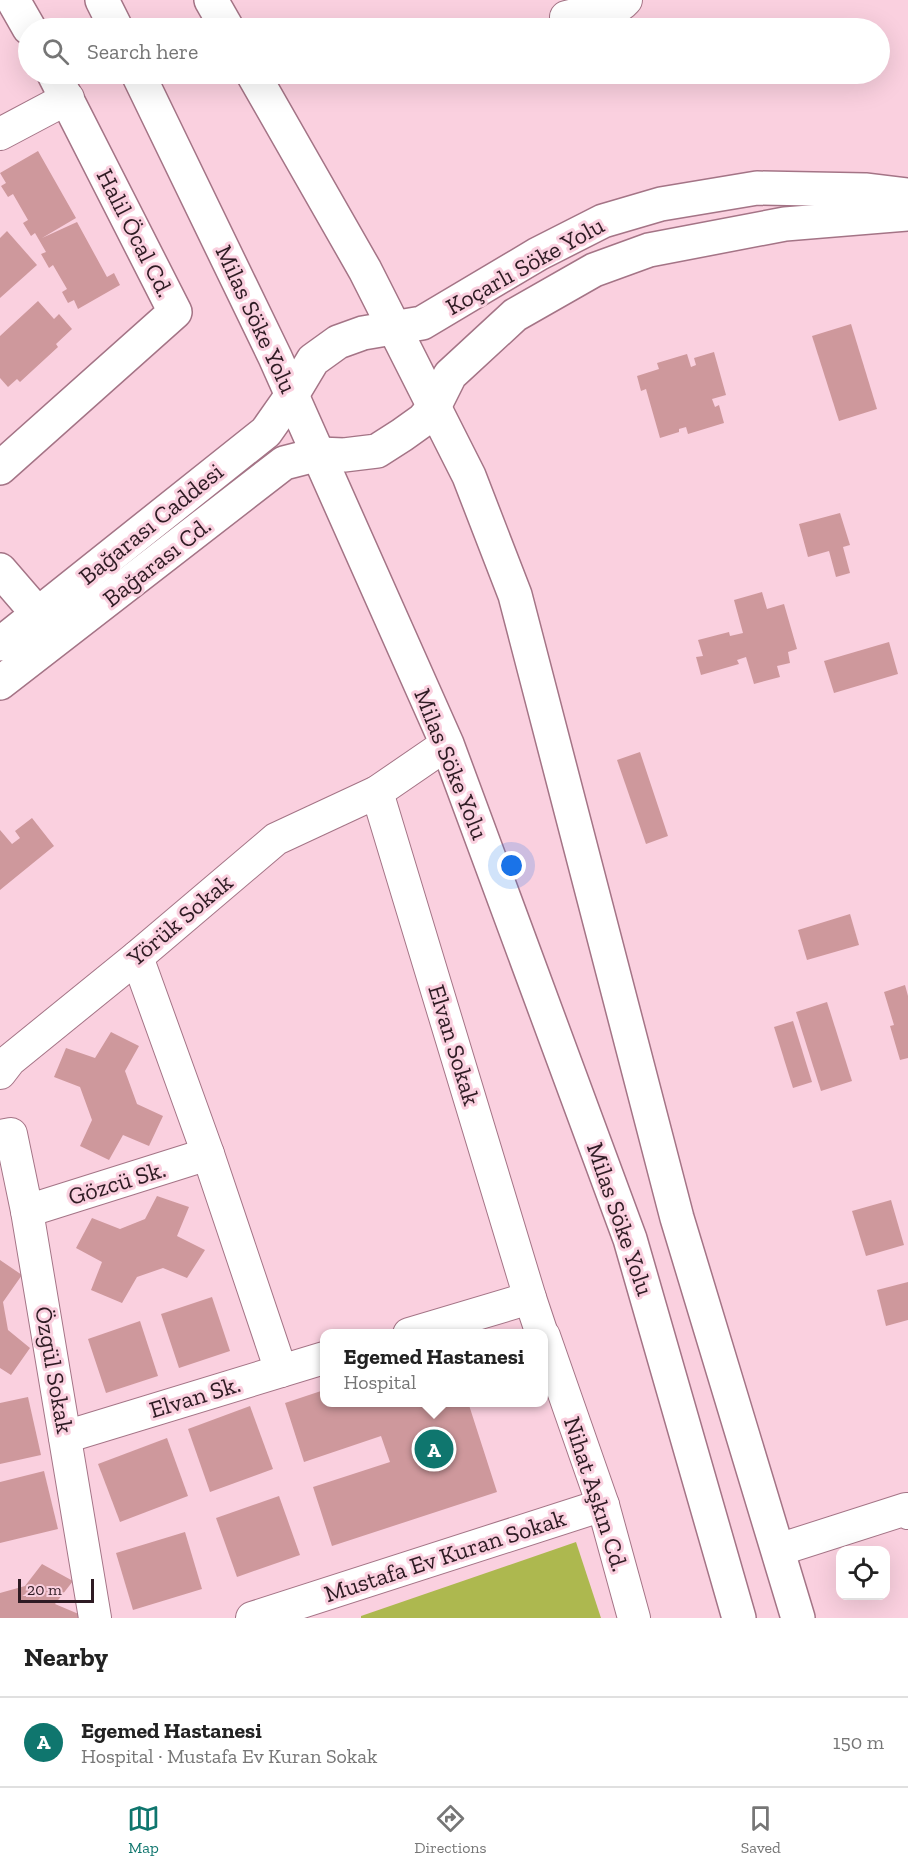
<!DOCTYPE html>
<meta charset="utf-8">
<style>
:root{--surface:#fff;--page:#f6f6f6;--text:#222;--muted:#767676;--line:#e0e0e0;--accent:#0f766e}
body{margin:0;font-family:"Zilla Slab",serif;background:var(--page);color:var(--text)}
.controls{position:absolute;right:18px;bottom:18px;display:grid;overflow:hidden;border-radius:12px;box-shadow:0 6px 24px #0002}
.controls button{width:54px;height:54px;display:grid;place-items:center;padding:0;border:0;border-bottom:2px solid var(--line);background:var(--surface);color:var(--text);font:30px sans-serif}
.scale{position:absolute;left:18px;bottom:15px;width:76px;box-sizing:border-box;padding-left:6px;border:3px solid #2e1b23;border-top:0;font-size:16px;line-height:21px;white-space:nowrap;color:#2e1b23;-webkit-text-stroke:4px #fad0df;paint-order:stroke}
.you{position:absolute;left:512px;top:866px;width:21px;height:21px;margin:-15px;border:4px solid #fff;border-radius:50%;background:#1a73e8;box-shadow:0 0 0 9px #1a73e833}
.badge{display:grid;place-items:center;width:39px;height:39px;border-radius:50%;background:var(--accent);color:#fff;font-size:20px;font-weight:700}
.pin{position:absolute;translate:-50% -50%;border:3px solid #fff;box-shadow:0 2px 6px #0006}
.popup{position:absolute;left:320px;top:1329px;width:228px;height:78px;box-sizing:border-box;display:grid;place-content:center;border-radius:12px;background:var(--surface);filter:drop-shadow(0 2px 4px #0005);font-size:20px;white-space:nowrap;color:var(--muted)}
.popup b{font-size:22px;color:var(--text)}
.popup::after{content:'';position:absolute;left:50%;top:100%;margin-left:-12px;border:12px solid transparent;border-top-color:var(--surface)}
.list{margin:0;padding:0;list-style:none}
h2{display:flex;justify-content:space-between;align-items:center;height:78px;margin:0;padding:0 24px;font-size:26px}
h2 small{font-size:20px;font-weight:400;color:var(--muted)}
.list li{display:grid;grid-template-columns:39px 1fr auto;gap:18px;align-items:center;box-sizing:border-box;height:90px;padding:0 24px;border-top:2px solid var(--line)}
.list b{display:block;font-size:22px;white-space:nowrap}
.list p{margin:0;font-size:20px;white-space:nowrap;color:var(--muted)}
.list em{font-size:20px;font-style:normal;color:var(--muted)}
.icon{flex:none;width:33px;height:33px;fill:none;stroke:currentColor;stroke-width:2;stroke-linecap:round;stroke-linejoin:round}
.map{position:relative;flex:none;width:908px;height:1618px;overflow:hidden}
.search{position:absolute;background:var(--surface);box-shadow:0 6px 24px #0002;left:18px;right:18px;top:18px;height:66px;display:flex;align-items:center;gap:15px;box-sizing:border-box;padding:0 21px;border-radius:33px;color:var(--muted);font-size:22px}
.sheet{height:168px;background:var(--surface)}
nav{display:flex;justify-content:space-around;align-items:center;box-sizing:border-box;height:84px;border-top:2px solid var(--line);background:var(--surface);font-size:16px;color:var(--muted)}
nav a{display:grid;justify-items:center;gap:3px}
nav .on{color:var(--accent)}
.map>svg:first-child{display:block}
</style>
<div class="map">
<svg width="908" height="1618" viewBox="0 0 908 1618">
<rect width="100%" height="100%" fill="#fad0df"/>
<path fill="#adb84f" d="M576,1542L601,1618H361V1616Z"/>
<g fill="#ce989c">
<path d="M38,151L76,218L42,238L77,222L107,277L114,273L120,285L78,309L74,300L68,303L62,292L67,289L53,265L49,268L41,254L46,252L35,233L31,236L23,223L28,220L13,194L8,197L1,186L6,183L0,173Z"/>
<path d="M7,231L37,265L0,298V238Z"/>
<path d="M38,301L54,319L59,314L72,329L56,344L58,347L20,382L17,379L8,387L0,378V336Z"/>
<path d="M851,324L877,409L839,421L812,336Z"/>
<path d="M714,352L726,395L712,399L715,407L719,405L724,423L688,434L686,427L679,429V432L660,438L646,389L641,391L637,376L659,369L657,363L687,354L691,367L696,365L694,358Z"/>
<path d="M840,513L850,545L843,547L850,573L836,577L829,551L808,557L799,524Z"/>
<path d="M762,592L767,609L784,604L797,649L788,652L790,663L777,666L780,677L754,684L746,657L737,660L739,664L701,675L696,657L703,656L698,640L729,632L730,636L743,633L734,600Z"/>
<path d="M889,642L898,674L834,693L824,661Z"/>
<path d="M640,752L668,836L646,844L617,760Z"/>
<path d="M32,818L54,846L0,890V830L12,844L20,838L15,831Z"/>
<path d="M850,914L859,945L807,960L798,930Z"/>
<path d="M905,985L908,996V1058L900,1060L890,1026L894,1025L884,992Z"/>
<path d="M827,1002L852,1081L821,1091L796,1012Z"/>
<path d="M793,1021L812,1082L793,1088L774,1027Z"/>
<path d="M111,1032L139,1046L125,1071L137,1104L163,1116L149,1146L123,1135L109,1160L80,1146L92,1120L80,1087L54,1077L66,1048L95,1058Z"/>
<path d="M157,1196L189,1207L177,1236L205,1250L187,1278L163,1268L137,1277L122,1303L91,1290L102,1262L76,1248L92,1218L120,1229L145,1219Z"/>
<path d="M891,1200L904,1245L866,1256L852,1211Z"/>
<path d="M0,1260L22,1275L3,1302L8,1330L30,1348L11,1375L0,1368Z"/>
<path d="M908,1282V1320L886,1326L877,1290Z"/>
<path d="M212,1297L230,1351L179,1368L161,1314Z"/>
<path d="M140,1321L158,1376L106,1393L88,1339Z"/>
<path d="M324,1390V1402H468L497,1492L332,1546L313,1487L390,1462L381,1436L304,1462L285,1403Z"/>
<path d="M28,1397L41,1455L0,1464V1403Z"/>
<path d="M250,1406L273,1469L210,1492L188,1429Z"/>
<path d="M167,1438L188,1496L120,1522L98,1464Z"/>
<path d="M44,1471L58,1529L0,1543V1482Z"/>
<path d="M279,1496L300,1555L237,1577L216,1518Z"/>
<path d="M185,1532L202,1589L133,1610L116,1553Z"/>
<path d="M42,1564L73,1581L55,1604L81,1615L79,1618H0V1593L25,1586Z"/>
</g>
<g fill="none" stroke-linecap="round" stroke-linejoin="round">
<g stroke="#a47486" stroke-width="34">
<g id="minor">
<path d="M566,17L622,4L626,0"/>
<path d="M0,134L68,98"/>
<path d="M377,792L530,1298L542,1334"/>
<path d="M137,957L208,1154L281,1371"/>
<path d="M0,1073L10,1060L137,957L276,839L377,792L447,744"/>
<path d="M0,1136L11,1134L27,1211L95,1618"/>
<path d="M27,1211L208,1154"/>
<path d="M409,1334L530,1298"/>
<path d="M544,1336L603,1505L634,1618"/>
<path d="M65,1437L324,1358"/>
<path d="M778,1550L906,1509L908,1513"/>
<path d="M252,1618L603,1505"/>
</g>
</g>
<g stroke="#a47486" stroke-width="36">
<g id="major">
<path d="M13,0L29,28"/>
<path d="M0,468L175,312L54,74"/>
<path d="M0,570L38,614"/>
<path d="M0,644L266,432L292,395L313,360L338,342L363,333L422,323L538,254L603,221L661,204L757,188L865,190L908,195"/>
<path d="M0,683L284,463L319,454L344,455L377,451L402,435L423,420L434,407L450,375L515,315L594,270L649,250L785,224L908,214"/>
</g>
</g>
<g stroke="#a47486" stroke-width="36">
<g id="highway">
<path d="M102,0L116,28"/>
<path d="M211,0L227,28"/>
<path d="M138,74L275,357L447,744L630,1239L739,1618"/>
<path d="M253,74L365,270L469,476L515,595L677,1218L798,1618"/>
</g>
</g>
<use href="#minor" stroke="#fff" stroke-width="32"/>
<use href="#major" stroke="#fff" stroke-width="33"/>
<use href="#highway" stroke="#fff" stroke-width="33"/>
</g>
<g text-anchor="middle" stroke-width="6" stroke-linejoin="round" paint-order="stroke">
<g font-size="24" fill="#2e1b23" stroke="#fad0df">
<text transform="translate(135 233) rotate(63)" y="8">Halil Öcal Cd.</text>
<text transform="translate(525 266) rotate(-29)" y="8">Koçarlı Söke Yolu</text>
<text transform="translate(256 319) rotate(65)" y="8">Milas Söke Yolu</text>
<text transform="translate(151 524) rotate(-39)" y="8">Bağarası Caddesi</text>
<text transform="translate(157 562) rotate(-38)" y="8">Bağarası Cd.</text>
<text transform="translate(451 764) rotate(68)" y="8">Milas Söke Yolu</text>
<text transform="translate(180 920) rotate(-40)" y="8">Yörük Sokak</text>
<text transform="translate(454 1045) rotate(73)" y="8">Elvan Sokak</text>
<text transform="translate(117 1183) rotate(-17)" y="8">Gözcü Sk.</text>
<text transform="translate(620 1219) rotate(71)" y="8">Milas Söke Yolu</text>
<text transform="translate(54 1370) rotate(80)" y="8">Özgül Sokak</text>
<text transform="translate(195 1397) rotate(-17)" y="8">Elvan Sk.</text>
<text transform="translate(596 1494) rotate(72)" y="8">Nihat Aşkın Cd.</text>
<text transform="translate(445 1556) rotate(-18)" y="8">Mustafa Ev Kuran Sokak</text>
</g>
</g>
</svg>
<div class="controls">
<button><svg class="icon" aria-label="locate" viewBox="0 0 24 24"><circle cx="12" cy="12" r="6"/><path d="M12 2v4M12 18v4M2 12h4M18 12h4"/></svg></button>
</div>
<div class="scale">20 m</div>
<div class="you"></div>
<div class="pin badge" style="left:434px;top:1449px">A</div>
<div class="popup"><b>Egemed Hastanesi</b>Hospital</div>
<div class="search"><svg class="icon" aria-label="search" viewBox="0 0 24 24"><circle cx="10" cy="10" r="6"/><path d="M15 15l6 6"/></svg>Search here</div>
</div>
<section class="sheet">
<h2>Nearby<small></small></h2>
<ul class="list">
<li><span class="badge">A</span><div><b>Egemed Hastanesi</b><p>Hospital · Mustafa Ev Kuran Sokak</p></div><em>150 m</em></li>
</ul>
</section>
<nav>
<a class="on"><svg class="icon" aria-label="map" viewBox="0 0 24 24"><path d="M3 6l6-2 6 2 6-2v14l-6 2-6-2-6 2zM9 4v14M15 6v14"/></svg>Map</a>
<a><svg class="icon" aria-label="directions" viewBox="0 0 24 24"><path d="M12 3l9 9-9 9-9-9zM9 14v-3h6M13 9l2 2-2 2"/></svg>Directions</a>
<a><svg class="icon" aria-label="saved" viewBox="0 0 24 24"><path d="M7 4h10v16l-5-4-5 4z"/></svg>Saved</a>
</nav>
